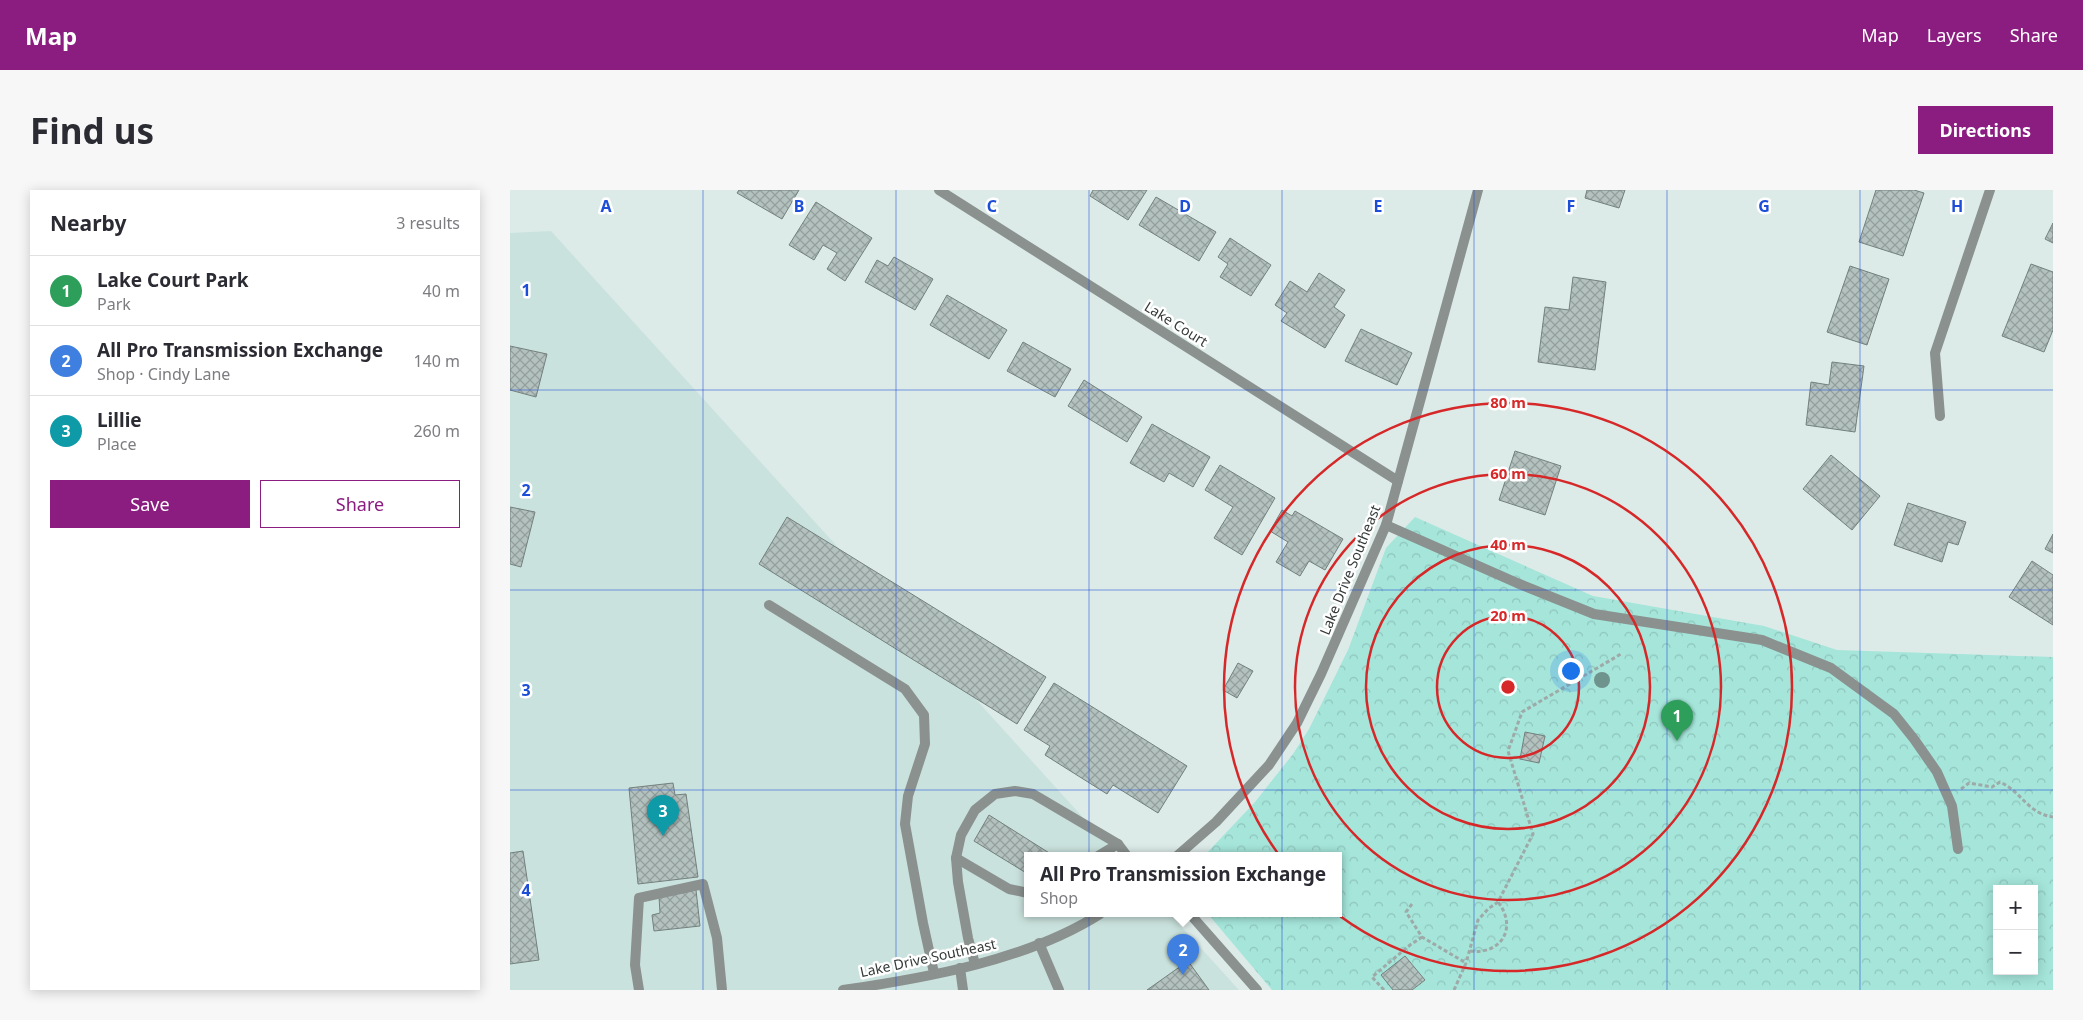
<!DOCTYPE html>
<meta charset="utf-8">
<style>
:root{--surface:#fff;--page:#f7f7f7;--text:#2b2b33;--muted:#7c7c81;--line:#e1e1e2;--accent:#8b1c80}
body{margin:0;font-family:"Noto Sans",sans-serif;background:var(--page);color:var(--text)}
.controls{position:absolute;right:15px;bottom:15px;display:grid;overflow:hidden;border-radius:0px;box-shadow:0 2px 12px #0003}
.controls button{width:45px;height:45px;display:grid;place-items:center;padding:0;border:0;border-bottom:1px solid var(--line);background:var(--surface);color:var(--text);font:25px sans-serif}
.you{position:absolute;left:1060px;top:480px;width:18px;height:18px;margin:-12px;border:4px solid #fff;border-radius:50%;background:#1a73e8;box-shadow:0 0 0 8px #1a73e833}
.badge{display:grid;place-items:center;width:32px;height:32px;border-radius:50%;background:var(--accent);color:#fff;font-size:16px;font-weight:700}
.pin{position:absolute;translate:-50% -41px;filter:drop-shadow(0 1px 2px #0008)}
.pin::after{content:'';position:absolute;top:26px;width:18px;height:15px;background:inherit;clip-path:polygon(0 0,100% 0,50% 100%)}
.popup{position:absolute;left:514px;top:662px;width:318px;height:65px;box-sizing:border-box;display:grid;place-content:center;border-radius:0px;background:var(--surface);filter:drop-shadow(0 1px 4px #0005);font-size:16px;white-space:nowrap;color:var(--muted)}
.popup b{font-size:19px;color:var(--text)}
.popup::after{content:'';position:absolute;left:50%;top:100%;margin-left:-10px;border:10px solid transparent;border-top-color:var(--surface)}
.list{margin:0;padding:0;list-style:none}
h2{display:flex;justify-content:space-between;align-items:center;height:65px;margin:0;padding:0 20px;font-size:21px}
h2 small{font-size:16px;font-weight:400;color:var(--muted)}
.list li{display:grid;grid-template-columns:32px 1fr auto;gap:15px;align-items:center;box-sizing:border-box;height:70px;padding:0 20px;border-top:1px solid var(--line)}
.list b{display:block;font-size:19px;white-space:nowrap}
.list p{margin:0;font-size:16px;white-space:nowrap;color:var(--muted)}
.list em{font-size:16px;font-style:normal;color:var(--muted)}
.actions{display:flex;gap:10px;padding:15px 20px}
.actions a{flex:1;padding:11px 0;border:1px solid var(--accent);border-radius:0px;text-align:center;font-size:18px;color:var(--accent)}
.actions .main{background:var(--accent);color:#fff}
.map{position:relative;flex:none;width:1543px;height:800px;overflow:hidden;border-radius:0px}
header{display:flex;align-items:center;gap:30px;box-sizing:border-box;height:70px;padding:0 25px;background:var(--accent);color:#fff}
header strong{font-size:24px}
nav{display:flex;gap:28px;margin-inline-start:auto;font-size:18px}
.intro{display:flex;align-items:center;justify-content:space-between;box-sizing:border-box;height:120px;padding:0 30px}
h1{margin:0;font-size:35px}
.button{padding:12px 22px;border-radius:0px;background:var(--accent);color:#fff;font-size:18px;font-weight:700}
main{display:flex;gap:30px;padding:0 30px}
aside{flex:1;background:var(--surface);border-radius:0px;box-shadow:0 2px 12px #0003}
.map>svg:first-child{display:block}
</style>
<header>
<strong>Map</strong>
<nav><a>Map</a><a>Layers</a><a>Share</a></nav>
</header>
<div class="intro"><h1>Find us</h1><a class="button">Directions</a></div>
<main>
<aside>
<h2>Nearby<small>3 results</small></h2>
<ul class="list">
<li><span class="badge" style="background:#2e9e5b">1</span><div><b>Lake Court Park</b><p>Park</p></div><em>40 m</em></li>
<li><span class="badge" style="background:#3f7fe0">2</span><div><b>All Pro Transmission Exchange</b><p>Shop · Cindy Lane</p></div><em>140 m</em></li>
<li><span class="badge" style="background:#0f9aa8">3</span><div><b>Lillie</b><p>Place</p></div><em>260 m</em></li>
</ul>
<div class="actions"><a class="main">Save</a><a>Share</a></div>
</aside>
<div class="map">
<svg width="1543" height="800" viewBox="0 0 1543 800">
<defs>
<pattern id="forest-crowns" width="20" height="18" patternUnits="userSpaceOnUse" patternTransform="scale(1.25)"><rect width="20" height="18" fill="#a5e5da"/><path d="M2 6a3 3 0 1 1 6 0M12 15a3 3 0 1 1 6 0" fill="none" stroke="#8fc5bc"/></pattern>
<pattern id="building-cross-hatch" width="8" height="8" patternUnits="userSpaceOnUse" patternTransform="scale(1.25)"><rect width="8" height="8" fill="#b4c2bf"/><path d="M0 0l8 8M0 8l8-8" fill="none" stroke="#939f9c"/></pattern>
</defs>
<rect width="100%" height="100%" fill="#dcebe8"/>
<path fill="#cae2dd" d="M41,41L608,666H518V724H660L729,800H0V43Z"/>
<path fill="url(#forest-crowns)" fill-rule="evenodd" d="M905,327L1083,406L1254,436L1327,460L1543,467V800H762L698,724H828V666H694L745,612L783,564L799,539L838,460L876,358ZM1487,699H1524V781H1487Z"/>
<g fill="url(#building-cross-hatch)" stroke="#73817e">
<path d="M229,0H289L272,29L227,3Z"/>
<path d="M583,0H637L618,30L580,6Z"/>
<path d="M1077,0H1115L1109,18L1075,8Z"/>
<path d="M1366,0H1404L1414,3L1393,66L1349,52Z"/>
<path d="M646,7L706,42L689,71L629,35Z"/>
<path d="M306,12L362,48L335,91L317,79L327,63L313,55L304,70L279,55Z"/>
<path d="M1543,33V53L1535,49Z"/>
<path d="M720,48L761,75L741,106L710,87L718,74L708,67Z"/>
<path d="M384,67L423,89L405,120L355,92L367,70L378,76Z"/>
<path d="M1521,74L1543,82V140L1534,162L1492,146Z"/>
<path d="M1340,76L1379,89L1357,155L1317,142Z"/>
<path d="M809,83L835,100L824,117L835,125L815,158L771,131L777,123L765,115L780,91L797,102Z"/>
<path d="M1063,87L1096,92L1085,180L1028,172L1035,117L1059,120Z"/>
<path d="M437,105L497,140L479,169L420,135Z"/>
<path d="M851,139L902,163L887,195L835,171Z"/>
<path d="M513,152L561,179L545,207L497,181Z"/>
<path d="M0,156L37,164L26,207L0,200Z"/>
<path d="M1322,172L1354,176L1345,242L1296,235L1301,192L1319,195Z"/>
<path d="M574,190L632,227L617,252L558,216Z"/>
<path d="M642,234L700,267L683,297L659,283L654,292L620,273Z"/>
<path d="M1005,261L1051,276L1035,325L989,310Z"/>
<path d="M1321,265L1370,306L1342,340L1293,299Z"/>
<path d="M710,275L765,308L732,365L704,348L723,317L695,300Z"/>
<path d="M1398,313L1456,332L1448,355L1438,352L1432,372L1384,355Z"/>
<path d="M0,317L25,322L11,377L0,374Z"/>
<path d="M772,320L782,326L785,321L833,349L815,380L799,371L790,386L766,372L778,352L760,341Z"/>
<path d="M277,327L536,487L507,534L249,374Z"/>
<path d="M1543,344V363L1535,359Z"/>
<path d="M1522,371L1543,385V435L1499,407Z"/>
<path d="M728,473L743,481L727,508L713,500Z"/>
<path d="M544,493L677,576L648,623L603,595L597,604L535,565L540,556L514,540Z"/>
<path d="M1015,542L1035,546L1029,573L1010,569Z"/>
<path d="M163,593L165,605L176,604L188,687L128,694L119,598Z"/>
<path d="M479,625L544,666H518V684L464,651Z"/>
<path d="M13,661L29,770L0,774V663Z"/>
<path d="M186,700L190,736L144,741L142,725L150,723L149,707Z"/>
<path d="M895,766L915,790L902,800H883L871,785Z"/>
<path d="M678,771L699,800H637Z"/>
</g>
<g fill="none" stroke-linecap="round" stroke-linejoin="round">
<g stroke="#9eaaa8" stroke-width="3" stroke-dasharray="4 2.5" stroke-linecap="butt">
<path d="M1451,599L1459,593L1482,597L1490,592C1512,602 1517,623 1543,627"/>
<path d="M902,714L896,722L912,747L956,773"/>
<path d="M960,761C991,765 1008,738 988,712"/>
<path d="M874,800L862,787L900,755L912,747"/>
<path d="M944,800L956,773L968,730L978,719L988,712L1023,644L998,561L1012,522L1111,464"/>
</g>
<g stroke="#8a918f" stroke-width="10">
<path d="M876,335L1007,393L1084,424L1252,450L1321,478L1384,524L1404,549L1427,582L1442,616L1448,659"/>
<path d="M259,415L395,499L414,525L415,554L398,606L395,634L413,733L424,783"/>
<path d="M588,666L608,654"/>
<path d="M446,668L499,699L518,703"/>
<path d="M529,753L549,800"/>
<path d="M465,774L458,748L448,692L446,668L451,645L465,620L485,604L505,601L523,604L608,654L617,666"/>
<path d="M450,778L453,800"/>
<path d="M129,800L125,775L129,708L193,694L207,748L212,800"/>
</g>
<g stroke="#8a918f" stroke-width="10">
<path d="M429,0L888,291"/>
<path d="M1430,226L1425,163L1480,0"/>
<path d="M667,666L706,632L759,575L787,533L811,484L876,335L968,0"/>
<path d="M680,724L747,800"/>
<path d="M333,800C416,788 518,770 590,724"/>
</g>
</g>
<circle fill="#6f938d" cx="1092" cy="490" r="8"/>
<path fill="none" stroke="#1d4ed8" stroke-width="1" stroke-opacity="0.55" d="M193,0V800M386,0V800M579,0V800M772,0V800M964,0V800M1157,0V800M1350,0V800M0,200H1543M0,400H1543M0,600H1543"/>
<g fill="none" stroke="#d62828" stroke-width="2.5">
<circle cx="998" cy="497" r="71"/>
<circle cx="998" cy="497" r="142"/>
<circle cx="998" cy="497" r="213"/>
<circle cx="998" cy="497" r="284"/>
</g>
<g text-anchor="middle" stroke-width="5" stroke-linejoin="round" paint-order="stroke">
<g font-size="14" fill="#343a39" stroke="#fff">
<text transform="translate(666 134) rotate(32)" y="5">Lake Court</text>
<text transform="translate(840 380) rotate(-68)" y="5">Lake Drive Southeast</text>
<text transform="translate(418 768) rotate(-12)" y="5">Lake Drive Southeast</text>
</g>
</g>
<g font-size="16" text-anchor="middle" font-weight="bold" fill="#1d4ed8" stroke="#fff" stroke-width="5" stroke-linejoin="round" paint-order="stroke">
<text x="96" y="22">A</text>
<text x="289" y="22">B</text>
<text x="482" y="22">C</text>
<text x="675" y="22">D</text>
<text x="868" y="22">E</text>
<text x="1061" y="22">F</text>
<text x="1254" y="22">G</text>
<text x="1447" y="22">H</text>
<text x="16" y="106">1</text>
<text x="16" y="306">2</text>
<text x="16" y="506">3</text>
<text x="16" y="706">4</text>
</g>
<circle cx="998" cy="497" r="8" fill="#d62828" stroke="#fff" stroke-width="2.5"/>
<g font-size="15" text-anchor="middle" font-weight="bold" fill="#d62828" stroke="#fff" stroke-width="5" stroke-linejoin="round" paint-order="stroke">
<text x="998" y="218">80 m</text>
<text x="998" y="289">60 m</text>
<text x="998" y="360">40 m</text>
<text x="998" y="431">20 m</text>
</g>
</svg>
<div class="controls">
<button>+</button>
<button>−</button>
</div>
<div class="you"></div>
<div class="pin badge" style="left:1167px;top:551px;background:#2e9e5b">1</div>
<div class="pin badge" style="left:673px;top:785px;background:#3f7fe0">2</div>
<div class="popup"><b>All Pro Transmission Exchange</b>Shop</div>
<div class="pin badge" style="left:153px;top:646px;background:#0f9aa8">3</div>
</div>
</main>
